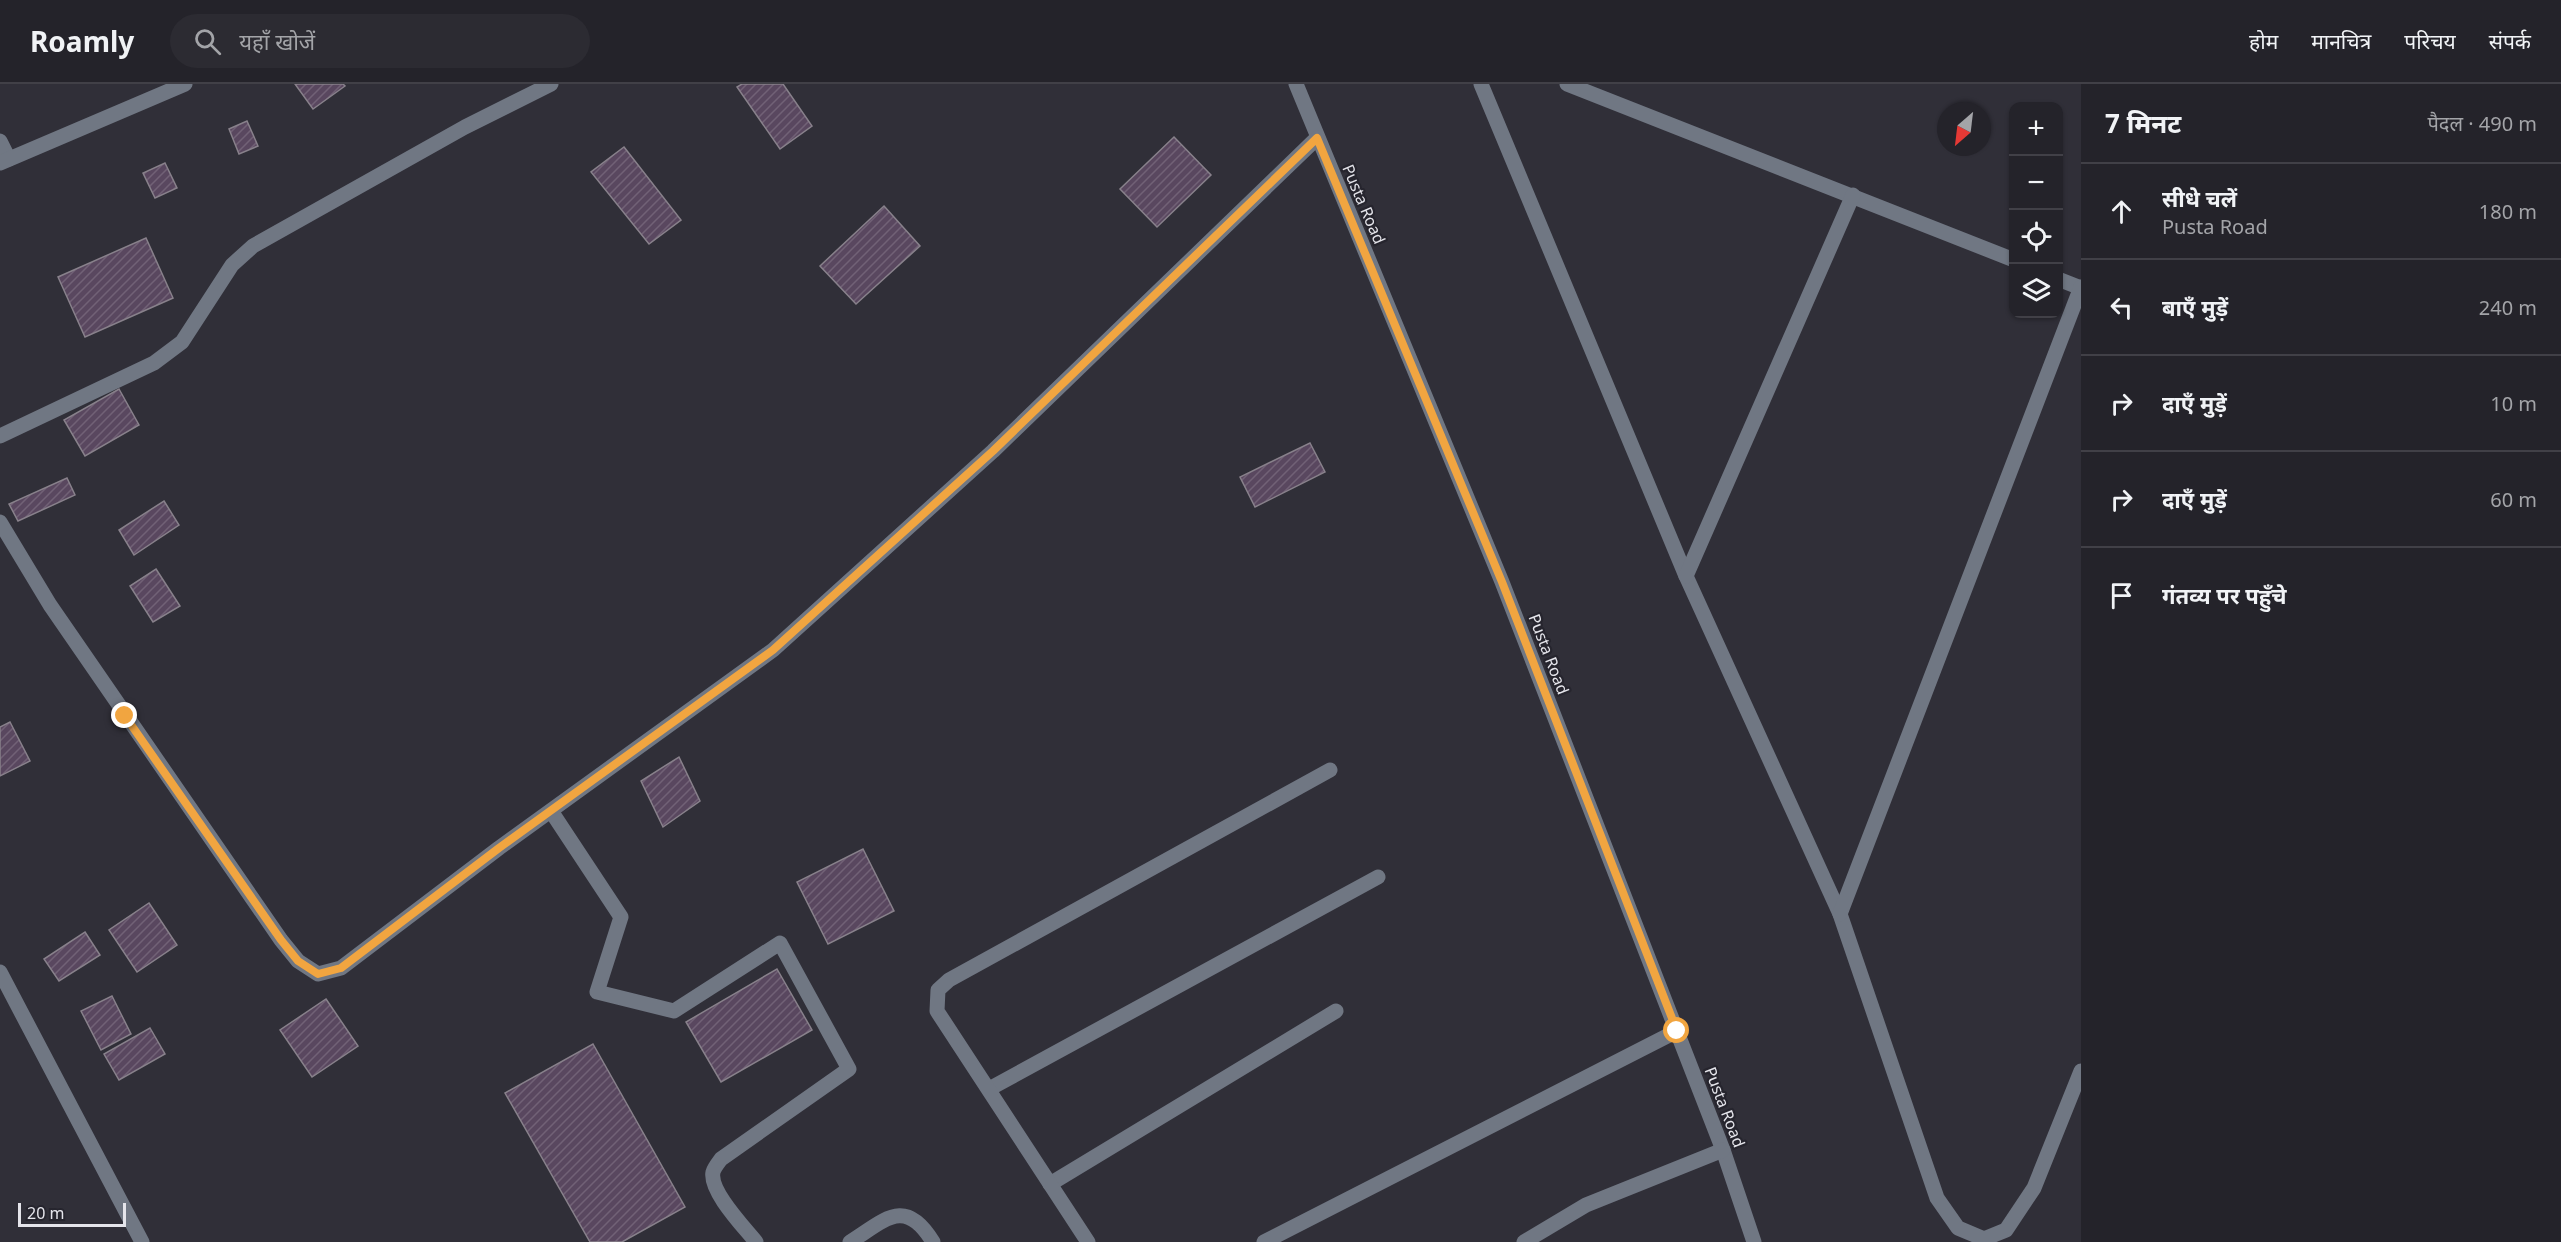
<!DOCTYPE html>
<html lang="hi">
<meta charset="utf-8">
<style>
:root{--surface:#24232a;--page:#2c2b32;--text:#f1f3f6;--muted:#a3a4a8;--line:#414047}
body{margin:0;font-family:"Noto Sans","Noto Sans Devanagari",sans-serif;background:var(--page);color:var(--text)}
.controls{position:absolute;right:18px;top:18px;display:grid;overflow:hidden;border-radius:12px;box-shadow:0 2px 4px #0004}
.controls button{width:54px;height:54px;display:grid;place-items:center;padding:0;border:0;border-bottom:2px solid var(--line);background:var(--surface);color:var(--text);font:30px sans-serif}
.compass{position:absolute;left:1937px;top:18px;width:54px;height:54px;border-radius:50%;background:var(--surface);box-shadow:0 2px 4px #0004;rotate:208deg}
.scale{position:absolute;left:18px;bottom:15px;width:108px;box-sizing:border-box;padding-left:6px;border:3px solid #e5e5eb;border-top:0;font-size:16px;line-height:21px;white-space:nowrap;color:#e5e5eb;-webkit-text-stroke:4px #26252e;paint-order:stroke}
.stop{position:absolute;width:18px;height:18px;margin:-14px;border:4px solid #f1a540;border-radius:50%;background:#fff}
.stop.end{background:#f1a540;border-color:#fff;box-shadow:0 2px 6px #0008}
.list{margin:0;padding:0;list-style:none}
h2{display:flex;justify-content:space-between;align-items:center;height:78px;margin:0;padding:0 24px;font-size:26px}
h2 small{font-size:20px;font-weight:400;color:var(--muted)}
.list li{display:grid;grid-template-columns:39px 1fr auto;gap:18px;align-items:center;box-sizing:border-box;height:96px;padding:0 24px;border-top:2px solid var(--line)}
.list b{display:block;font-size:22px;white-space:nowrap}
.list p{margin:0;font-size:20px;white-space:nowrap;color:var(--muted)}
.list em{font-size:20px;font-style:normal;color:var(--muted)}
.icon{flex:none;width:33px;height:33px;fill:none;stroke:currentColor;stroke-width:2;stroke-linecap:round;stroke-linejoin:round}
.map{position:relative;flex:none;width:2081px;height:1158px;overflow:hidden}
header{display:flex;align-items:center;gap:36px;box-sizing:border-box;height:84px;padding:0 30px;background:var(--surface);border-bottom:2px solid var(--line)}
header strong{font-size:28px}
nav{display:flex;gap:33px;margin-inline-start:auto;font-size:21px}
.search{width:420px;height:54px;background:var(--page);display:flex;align-items:center;gap:15px;box-sizing:border-box;padding:0 21px;border-radius:33px;color:var(--muted);font-size:22px}
main{display:flex}
aside{flex:1;background:var(--surface)}
.map>svg:first-child{display:block}
</style>
<header>
<strong>Roamly</strong>
<div class="search"><svg class="icon" aria-label="search" viewBox="0 0 24 24"><circle cx="10" cy="10" r="6"/><path d="M15 15l6 6"/></svg>यहाँ खोजें</div>
<nav><a>होम</a><a>मानचित्र</a><a>परिचय</a><a>संपर्क</a></nav>
</header>
<main>
<div class="map">
<svg width="2081" height="1158" viewBox="0 0 2081 1158">
<defs>
<pattern id="building-hatch" width="6" height="6" patternUnits="userSpaceOnUse" patternTransform="scale(1.5)"><rect width="6" height="6" fill="#59475f"/><path d="M-1 1l2-2M0 6l6-6M5 7l2-2" fill="none" stroke="#716176"/></pattern>
</defs>
<rect width="100%" height="100%" fill="#302f38"/>
<g fill="url(#building-hatch)" stroke="#88818b" stroke-width="1.5">
<path d="M295,0H343L345,2L313,25Z"/>
<path d="M742,0H783L812,42L780,65L737,3Z"/>
<path d="M247,37L258,62L239,70L229,45Z"/>
<path d="M1174,53L1211,91L1157,143L1120,105Z"/>
<path d="M624,63L681,136L649,160L591,88Z"/>
<path d="M165,79L177,104L155,114L143,89Z"/>
<path d="M884,122L920,162L856,220L820,182Z"/>
<path d="M146,154L173,214L85,253L58,193Z"/>
<path d="M119,305L139,341L85,372L64,336Z"/>
<path d="M1310,359L1325,388L1255,423L1240,393Z"/>
<path d="M67,394L75,411L18,437L9,420Z"/>
<path d="M164,417L179,441L134,471L119,446Z"/>
<path d="M156,485L180,522L153,538L130,502Z"/>
<path d="M10,638L30,677L0,692V643Z"/>
<path d="M679,673L700,717L663,743L641,697Z"/>
<path d="M863,765L894,827L828,860L797,798Z"/>
<path d="M149,819L177,861L137,888L109,846Z"/>
<path d="M85,848L100,871L59,897L44,875Z"/>
<path d="M777,885L812,946L721,998L686,938Z"/>
<path d="M112,912L131,950L101,966L81,927Z"/>
<path d="M326,915L358,962L312,993L280,946Z"/>
<path d="M150,944L165,970L119,996L104,970Z"/>
<path d="M593,960L685,1123L622,1158H590L505,1009Z"/>
</g>
<g fill="none" stroke-linecap="round" stroke-linejoin="round">
<g stroke="#707783" stroke-width="15">
<path d="M1296,0L1502,498L1723,1066L1754,1158"/>
<path d="M1481,0L1686,492L1840,830L1937,1114L1958,1144L1984,1155L2006,1146L2034,1104L2081,987"/>
<path d="M1567,0L2014,176"/>
<path d="M0,57L9,75"/>
<path d="M0,79L185,0"/>
<path d="M2058,195L2081,204"/>
<path d="M0,352L154,279L182,258L232,181L253,162L465,43L551,0"/>
<path d="M0,438L50,521L281,856L298,877L318,890L341,884L499,764L773,566L993,367L1317,54"/>
<path d="M1686,492L1853,111"/>
<path d="M551,727L621,833L597,908L674,927L780,859L849,985L721,1075C718,1079 714,1084 713,1088C709,1107 744,1143 756,1158"/>
<path d="M1840,830L2081,203"/>
<path d="M0,888L142,1158"/>
<path d="M989,1005L1378,793"/>
<path d="M1050,1100L1336,927"/>
<path d="M850,1158C885,1136 905,1112 933,1158"/>
<path d="M1088,1158L937,927L938,906L949,896L1330,686"/>
<path d="M1264,1158L1677,947"/>
<path d="M1524,1158L1586,1121L1723,1066"/>
</g>
</g>
<g fill="none" stroke-linecap="round" stroke-linejoin="round">
<path stroke="#f1a540" stroke-width="8" d="M125,632L281,856L298,877L318,890L341,884L499,764L773,566L993,367L1317,54L1502,498L1677,947"/>
</g>
<g text-anchor="middle" stroke-width="4.5" stroke-linejoin="round" paint-order="stroke">
<g font-size="16" fill="#e5e5eb" stroke="#26252e">
<text transform="translate(1364 120) rotate(67)" y="6">Pusta Road</text>
<text transform="translate(1549 570) rotate(69)" y="6">Pusta Road</text>
<text transform="translate(1725 1023) rotate(69)" y="6">Pusta Road</text>
</g>
</g>
</svg>
<div class="controls">
<button>+</button>
<button>−</button>
<button><svg class="icon" aria-label="locate" viewBox="0 0 24 24"><circle cx="12" cy="12" r="6"/><path d="M12 2v4M12 18v4M2 12h4M18 12h4"/></svg></button>
<button><svg class="icon" aria-label="layers" viewBox="0 0 24 24"><path d="M12 4l9 5-9 5-9-5zM3 14l9 5 9-5"/></svg></button>
</div>
<svg class="compass" viewBox="-18 -18 36 36"><path d="M0-13l5 13h-10z" fill="#e53935"/><path d="M0 13l5-13h-10z" fill="#a3a4a8"/></svg>
<div class="scale">20 m</div>
<div class="stop" style="left:1677px;top:947px"></div>
<div class="stop end" style="left:125px;top:632px"></div>
</div>
<aside>
<h2>7 मिनट<small>पैदल · 490 m</small></h2>
<ul class="list">
<li><svg class="icon" aria-label="ahead" viewBox="0 0 24 24"><path d="M12 20V5M6 11l6-6 6 6"/></svg><div><b>सीधे चलें</b><p>Pusta Road</p></div><em>180 m</em></li>
<li><svg class="icon" aria-label="left" viewBox="0 0 24 24"><path d="M17 20v-9H6M10 6l-5 5 5 5"/></svg><div><b>बाएँ मुड़ें</b></div><em>240 m</em></li>
<li><svg class="icon" aria-label="right" viewBox="0 0 24 24"><path d="M7 20v-9h11M14 6l5 5-5 5"/></svg><div><b>दाएँ मुड़ें</b></div><em>10 m</em></li>
<li><svg class="icon" aria-label="right" viewBox="0 0 24 24"><path d="M7 20v-9h11M14 6l5 5-5 5"/></svg><div><b>दाएँ मुड़ें</b></div><em>60 m</em></li>
<li><svg class="icon" aria-label="arrive" viewBox="0 0 24 24"><path d="M6 21V4h12l-3 4 3 4H6"/></svg><div><b>गंतव्य पर पहुँचे</b></div></li>
</ul>
</aside>
</main>
